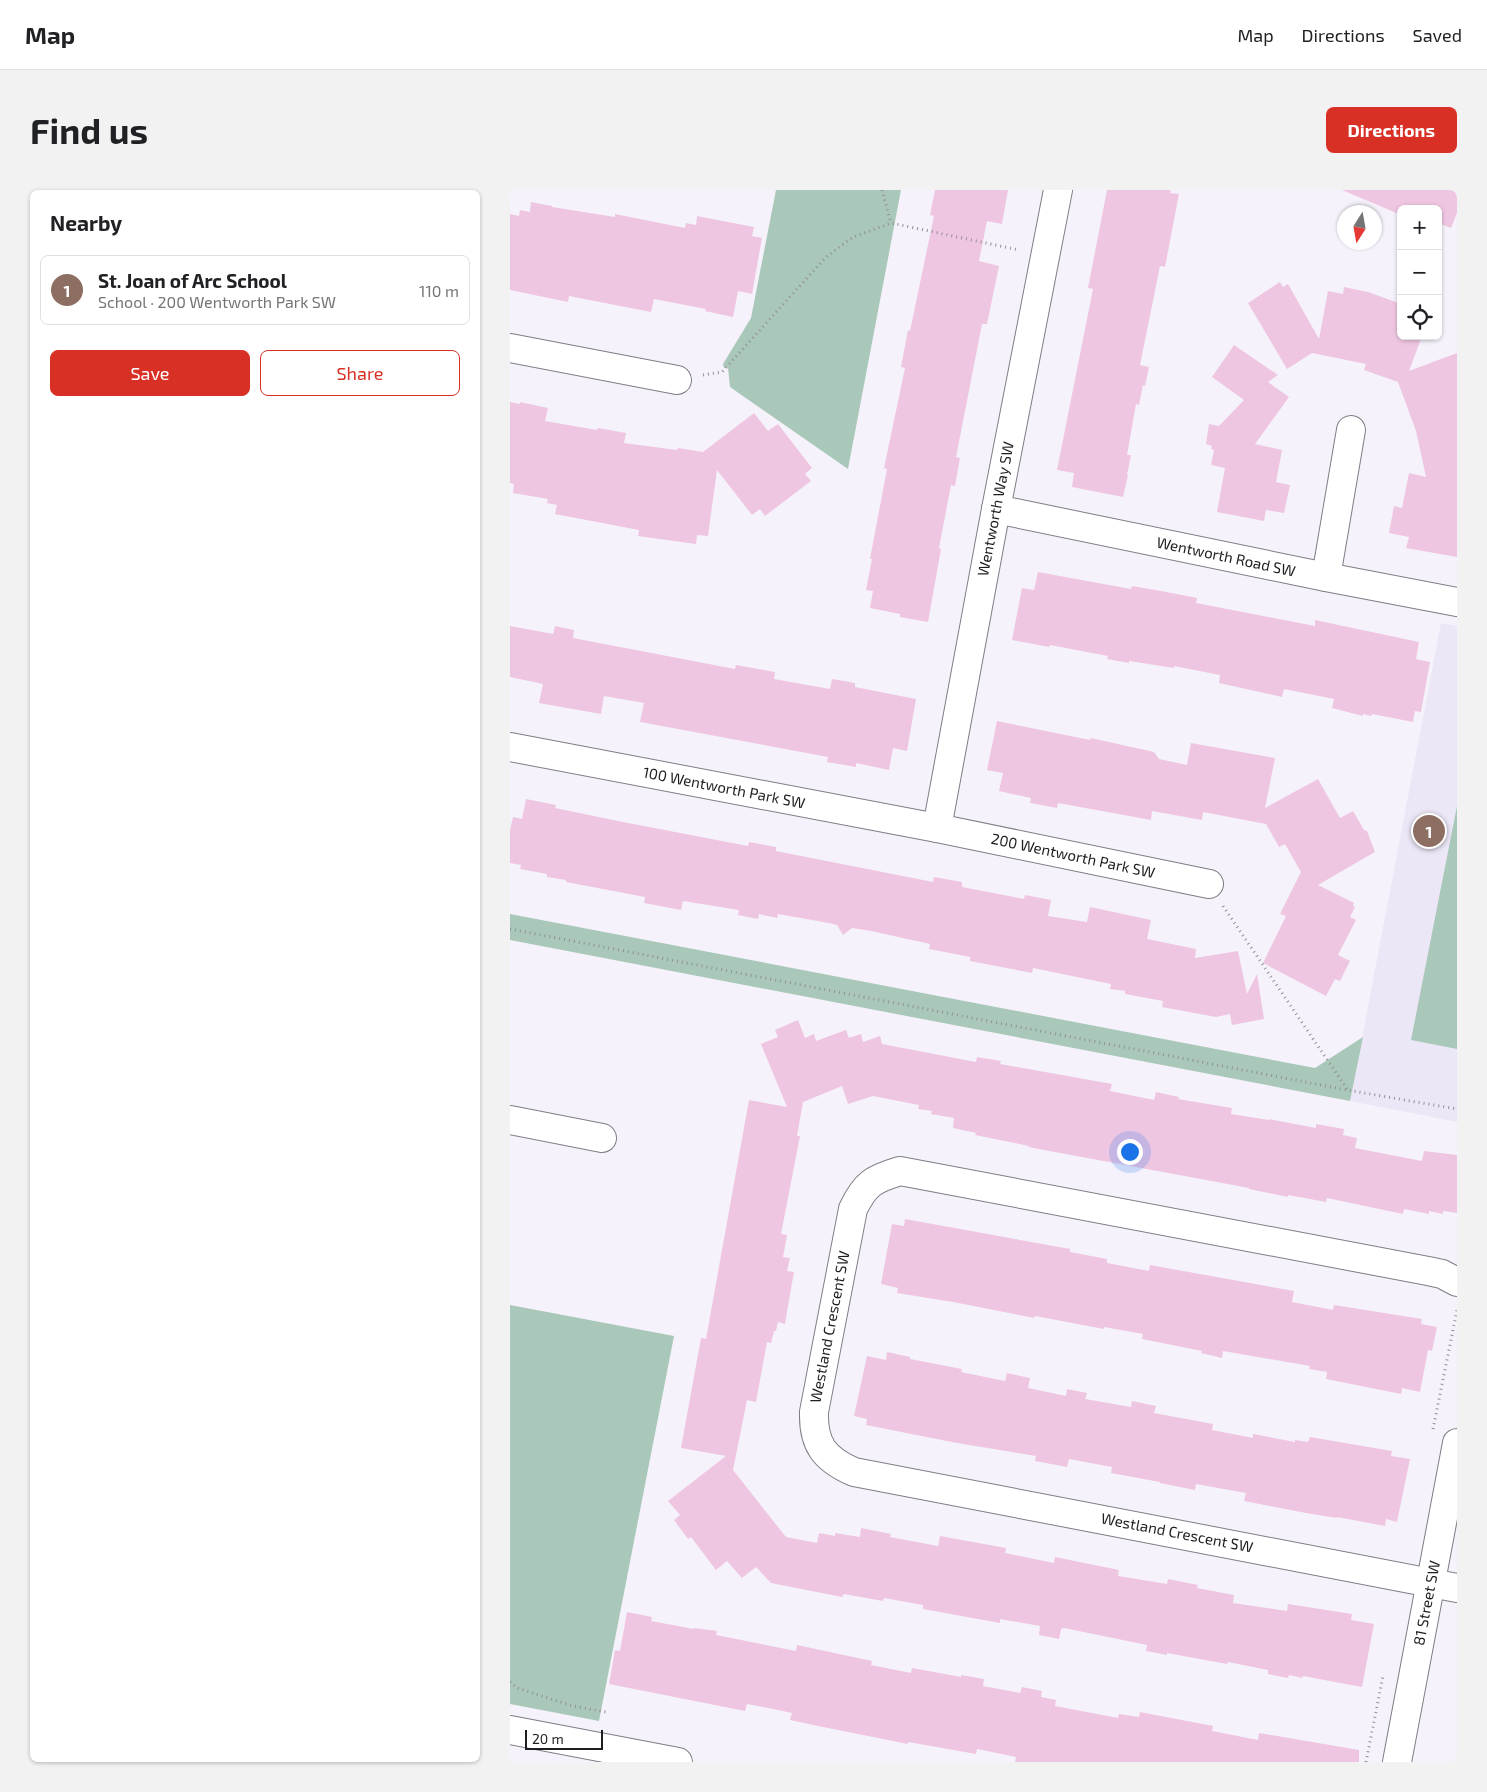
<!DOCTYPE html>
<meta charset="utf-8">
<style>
:root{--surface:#fff;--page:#f2f2f2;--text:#202124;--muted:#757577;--line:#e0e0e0;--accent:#d93025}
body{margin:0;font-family:"Exo 2",sans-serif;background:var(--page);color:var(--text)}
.controls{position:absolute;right:15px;top:15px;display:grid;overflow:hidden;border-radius:8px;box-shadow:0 1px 4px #0004}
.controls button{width:45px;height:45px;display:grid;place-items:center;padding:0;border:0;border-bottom:1px solid var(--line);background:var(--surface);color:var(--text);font:25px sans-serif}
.compass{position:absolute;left:827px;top:15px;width:45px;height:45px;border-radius:50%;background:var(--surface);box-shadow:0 1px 4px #0004;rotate:191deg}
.scale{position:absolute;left:15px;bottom:12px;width:78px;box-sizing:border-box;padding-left:5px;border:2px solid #1e1d20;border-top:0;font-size:14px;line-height:18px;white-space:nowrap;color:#1e1d20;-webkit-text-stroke:4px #fff;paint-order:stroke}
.you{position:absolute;left:619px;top:961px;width:18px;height:18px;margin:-12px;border:4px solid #fff;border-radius:50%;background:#1a73e8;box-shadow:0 0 0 8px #1a73e833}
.badge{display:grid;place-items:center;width:32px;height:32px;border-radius:50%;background:var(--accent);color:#fff;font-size:16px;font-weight:700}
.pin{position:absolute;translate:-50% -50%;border:2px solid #fff;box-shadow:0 1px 5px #0006}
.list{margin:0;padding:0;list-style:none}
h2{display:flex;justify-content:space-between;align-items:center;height:65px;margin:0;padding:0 20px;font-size:21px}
h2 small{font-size:16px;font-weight:400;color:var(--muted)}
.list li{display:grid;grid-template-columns:32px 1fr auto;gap:15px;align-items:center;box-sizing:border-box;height:70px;margin:0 10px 10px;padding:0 10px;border:1px solid var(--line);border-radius:8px}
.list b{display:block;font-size:19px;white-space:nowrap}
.list p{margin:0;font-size:16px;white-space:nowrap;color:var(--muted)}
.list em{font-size:16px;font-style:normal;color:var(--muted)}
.actions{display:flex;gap:10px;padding:15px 20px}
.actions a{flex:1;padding:11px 0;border:1px solid var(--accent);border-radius:8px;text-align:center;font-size:18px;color:var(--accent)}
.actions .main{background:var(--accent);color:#fff}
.icon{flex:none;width:28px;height:28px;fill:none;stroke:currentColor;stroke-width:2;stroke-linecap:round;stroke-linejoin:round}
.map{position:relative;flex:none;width:947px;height:1572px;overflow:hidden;border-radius:8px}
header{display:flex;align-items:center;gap:30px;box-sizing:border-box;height:70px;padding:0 25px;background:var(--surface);border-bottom:1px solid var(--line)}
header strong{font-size:24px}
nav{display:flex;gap:28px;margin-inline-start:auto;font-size:18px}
.intro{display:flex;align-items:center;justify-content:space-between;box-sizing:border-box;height:120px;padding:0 30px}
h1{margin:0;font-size:35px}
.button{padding:12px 22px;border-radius:8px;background:var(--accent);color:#fff;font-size:18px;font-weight:700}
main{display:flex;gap:30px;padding:0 30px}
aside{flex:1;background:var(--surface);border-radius:8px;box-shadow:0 1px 4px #0004}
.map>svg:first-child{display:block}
</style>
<header>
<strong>Map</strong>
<nav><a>Map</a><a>Directions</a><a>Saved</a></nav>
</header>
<div class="intro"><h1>Find us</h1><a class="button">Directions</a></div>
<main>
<aside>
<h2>Nearby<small></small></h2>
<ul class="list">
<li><span class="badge" style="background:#8d6e63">1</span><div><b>St. Joan of Arc School</b><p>School · 200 Wentworth Park SW</p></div><em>110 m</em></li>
</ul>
<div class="actions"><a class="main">Save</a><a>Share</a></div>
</aside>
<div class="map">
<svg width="947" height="1572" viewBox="0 0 947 1572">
<rect width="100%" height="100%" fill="#f5f2fb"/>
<path fill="#ece7f7" d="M931,433L947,436V932L840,911Z"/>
<g fill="#aac8b9">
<path d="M266,0H391L338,279L220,197L218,178L217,177L214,178L213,174L241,128Z"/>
<path d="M947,616V859L901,850Z"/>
<path d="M0,724L805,878L853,847L840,911L0,750Z"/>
<path d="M0,1115L164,1146L89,1531L0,1514Z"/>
</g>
<g fill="#efc6e1">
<path d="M425,0H498L492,34L477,31L469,71L489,76L477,134H472L446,267L450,268L445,296L441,295L429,358L431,359L418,432L390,427V424L360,418L363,401L356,400L362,369H360L377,279L374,278L395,178L391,177L398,140L400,141L424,26L420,25Z"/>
<path d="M597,0H661L660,3L669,4L655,77L650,76L630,175L639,177L635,196L633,195L629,215L626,214L617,265H621L617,285H618L613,307L562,297L564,283L547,280L583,99L578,98Z"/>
<path d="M832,0H947V23L941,38L928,33V19H894L891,17V25Z"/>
<path d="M21,12L42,16V17L105,27V24L175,38L176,33L186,35L187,26L244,37L242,46L252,48L242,104L228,101L223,127L195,121L196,119L144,109L141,122L59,106L58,112L0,100V24L9,26L10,20L20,22Z"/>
<path d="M770,92L773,97L778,94L809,149L818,101L833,104L834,97L858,102L891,114V146H912L899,181L947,163V367L896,358L899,347L879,343L884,316L892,318L899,283L916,287L906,241L888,192L854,180L856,174L802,163L777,179L738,113Z"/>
<path d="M724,155L768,185L758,192L779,207L745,254L772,260L766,292L780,295L774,323L756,320L754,331L707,322L715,278L701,275L704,260L701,259L702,256L696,254L699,234L709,236L734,210L702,187Z"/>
<path d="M0,212L10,214V212L38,218L35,231L87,240L88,238L116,243L114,253L167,260L168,258L193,262L244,223L258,241L268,234L302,278L295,284L301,291L255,326L250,319L242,325L207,280L198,346L187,345L186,354L128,346L129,340L45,324L47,315L37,313L38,309L3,303L4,294L0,293Z"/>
<path d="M528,382L621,399L622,396L651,401L687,408L686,413L805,436V430L909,452L906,469L920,472L911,522L905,521L903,532L862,524L861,526L853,524V526L822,518L824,509L774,499L772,507L709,493L710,485L664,476V478L619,471V473L597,469L598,466L540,455L539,457L502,450L512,398L524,400Z"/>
<path d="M0,436L43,444L45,436L64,440L63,448L225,479L226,475L265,482L264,489L320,499L322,489L345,493V497L406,509L397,561L383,558L379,580L346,573V577L317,572L318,567L130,532L134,513L94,506L91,524L29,513L33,494L0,487Z"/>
<path d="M487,531L580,550L581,548L644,562L649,569L677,575L681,553L765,568L755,618L808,589L830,628L843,621L854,640L857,641L865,662L808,695L844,713L843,716L845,717L840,727L846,730L828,765L840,771L830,791L825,789L816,806L753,773L776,726L770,724L791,682L775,654L769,657L756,634L693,622L692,630L642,621L641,630L548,613L547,618L520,613L521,608L489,601L493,583L477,580Z"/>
<path d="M16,609L46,615L45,618L113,632L238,656L239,652L266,657V661L423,692L424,687L452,692V697L514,709L515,705L541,710L538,726L577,732L580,717L641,730L637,749L686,759L685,768L728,761L737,804L747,784L754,829L722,835L720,824L706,827L652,817L653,811L615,804V801L600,799L601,794L523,778L522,783L460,771V767L419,759L420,754L361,741L342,738L333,745L327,735L319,733L268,724L267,728L249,724L248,729L228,725L229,720L173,711L171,720L134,713L135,707L56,692V690L37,687V684L10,679L11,675L0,673V640L3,627L12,629Z"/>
<path d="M288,830L295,848L304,844L306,851L336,840L339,848L351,844L353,852L370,846L372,854L466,872L467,867L491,871L490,874L602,894L600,901L644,910L646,902L669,907L668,909L722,918L721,924L759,930V929L806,938V934L834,939L833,945L847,948L845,958L912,971L914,961L947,965V1023L933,1021V1024L919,1021V1024L894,1019L893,1024L817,1008L816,1012L778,1005V1007L739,999V998L518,957L519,956L465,945L466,943L443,938L444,928L421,924L422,921L408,919L409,915L363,906L338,914L332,896L293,912L287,946H290L271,1044L277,1045L273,1067L280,1068L277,1081L284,1082L280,1104L275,1134L268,1132L266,1141H264L261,1153L257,1152L246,1212L237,1210L223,1280L276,1347L307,1353L309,1343L325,1346V1343L350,1347L351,1338L381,1344L380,1347L428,1356L430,1346L496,1358L495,1363L544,1373L545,1367L609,1380L608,1386L657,1394L658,1389L688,1395L687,1398L724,1405L723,1413L777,1421L778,1414L842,1424L841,1430L864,1434L852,1497L793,1486L792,1488L779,1485L778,1488L758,1484V1480L718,1472L717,1474L657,1463V1465L636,1461L637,1455L554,1438L551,1439L549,1449L529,1445L530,1436L490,1429V1433L413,1419V1415L374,1408L373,1411L334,1404L332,1407L261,1393L246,1377L232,1388L217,1371L206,1380L181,1347L178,1349L164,1330L170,1325L158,1311L216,1266L171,1258L191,1148L196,1149L239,910L277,917L251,854L268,847L265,840Z"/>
<path d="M395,1029L560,1059V1062L597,1069V1073L639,1081L640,1075L784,1101L782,1112L823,1120L824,1115L912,1129L911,1134L927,1137L922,1161L918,1160L910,1202L892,1198L891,1204L816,1189L817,1182L799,1179L800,1176L713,1161L712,1168L691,1163L692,1161L632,1149L633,1144L594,1137V1139L525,1126L524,1128L443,1112L387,1103L388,1098L371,1094L382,1034L394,1036Z"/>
<path d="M377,1162L400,1167V1169L452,1179L451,1182L495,1191L497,1183L520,1188L518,1198L556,1206L557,1199L577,1203L575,1209L621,1217L622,1211L646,1216L644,1223L703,1234L702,1240L743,1248V1244L785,1252V1250L798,1252L800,1247L882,1261L881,1266L900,1269L887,1332L876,1329L875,1336L827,1327V1328L796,1323L734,1311L736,1303L686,1294L685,1300L650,1293V1292L601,1283L602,1277L559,1269L557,1277L525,1271L526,1266L447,1253L356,1235L357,1229L344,1226L357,1166L376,1170Z"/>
<path d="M117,1422L142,1427L141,1431L184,1439V1438L207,1441L206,1445L286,1461L287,1455L362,1471L361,1475L401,1483L402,1478L451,1487V1485L474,1489L473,1496L510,1503L512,1497L532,1501L531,1507L546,1510L545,1516L608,1528L609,1524L629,1527L630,1522L703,1536L702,1541L748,1550L749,1543L849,1560V1572H505L506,1567L467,1559L466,1564L398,1552V1554L313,1537L280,1530L282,1523L258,1518L237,1514L235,1521L99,1494L105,1460L110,1461Z"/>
</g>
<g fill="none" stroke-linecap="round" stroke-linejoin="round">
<g stroke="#7f7d85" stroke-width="30">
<g id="minor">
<path d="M0,158L167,190"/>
<path d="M486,319L816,387L947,412"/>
<path d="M816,387L841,240"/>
<path d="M0,557L427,638L699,694"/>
<path d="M427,638L486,319L548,0"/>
<path d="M0,930L92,948"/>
<path d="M947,1092L932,1084L918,1081L390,981C363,989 355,994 343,1019L304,1222C303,1254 314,1269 344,1282L947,1398"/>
<path d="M887,1572L947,1253"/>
</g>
</g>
<g stroke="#7f7d85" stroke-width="30">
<path id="tertiary" d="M0,1540L168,1572"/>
</g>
<g stroke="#929096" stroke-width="3" stroke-dasharray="1 4" stroke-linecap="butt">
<path d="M372,0L381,33"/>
<path d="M193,185L212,182L316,67L343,47L381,33L509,60"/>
<path d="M713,716L837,899"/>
<path d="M0,739L837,900L947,919"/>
<path d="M923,1239L947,1120"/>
<path d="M0,1492L7,1498L63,1516L96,1522"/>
<path d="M856,1572L873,1486"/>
</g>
<use href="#minor" stroke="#fff" stroke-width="28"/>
<use href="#tertiary" stroke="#fff" stroke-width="28"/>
</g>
<g text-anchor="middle" stroke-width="4.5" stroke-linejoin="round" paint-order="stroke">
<g font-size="15" fill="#1e1d20" stroke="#fff">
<text transform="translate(486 319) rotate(-79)" y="5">Wentworth Way SW</text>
<text transform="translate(716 367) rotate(12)" y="5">Wentworth Road SW</text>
<text transform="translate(214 598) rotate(11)" y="5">100 Wentworth Park SW</text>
<text transform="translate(563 666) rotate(12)" y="5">200 Wentworth Park SW</text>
<text transform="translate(320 1137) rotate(-79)" y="5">Westland Crescent SW</text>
<text transform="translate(667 1343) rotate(11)" y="5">Westland Crescent SW</text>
<text transform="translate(917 1413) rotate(-79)" y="5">81 Street SW</text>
</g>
</g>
</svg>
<div class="controls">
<button>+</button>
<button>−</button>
<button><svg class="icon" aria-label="locate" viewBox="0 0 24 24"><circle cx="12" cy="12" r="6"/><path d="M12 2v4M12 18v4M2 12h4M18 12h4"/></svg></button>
</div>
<svg class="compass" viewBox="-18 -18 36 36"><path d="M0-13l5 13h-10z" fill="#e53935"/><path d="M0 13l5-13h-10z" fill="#757577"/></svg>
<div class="scale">20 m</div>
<div class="you"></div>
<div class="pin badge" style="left:919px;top:641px;background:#8d6e63">1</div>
</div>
</main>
